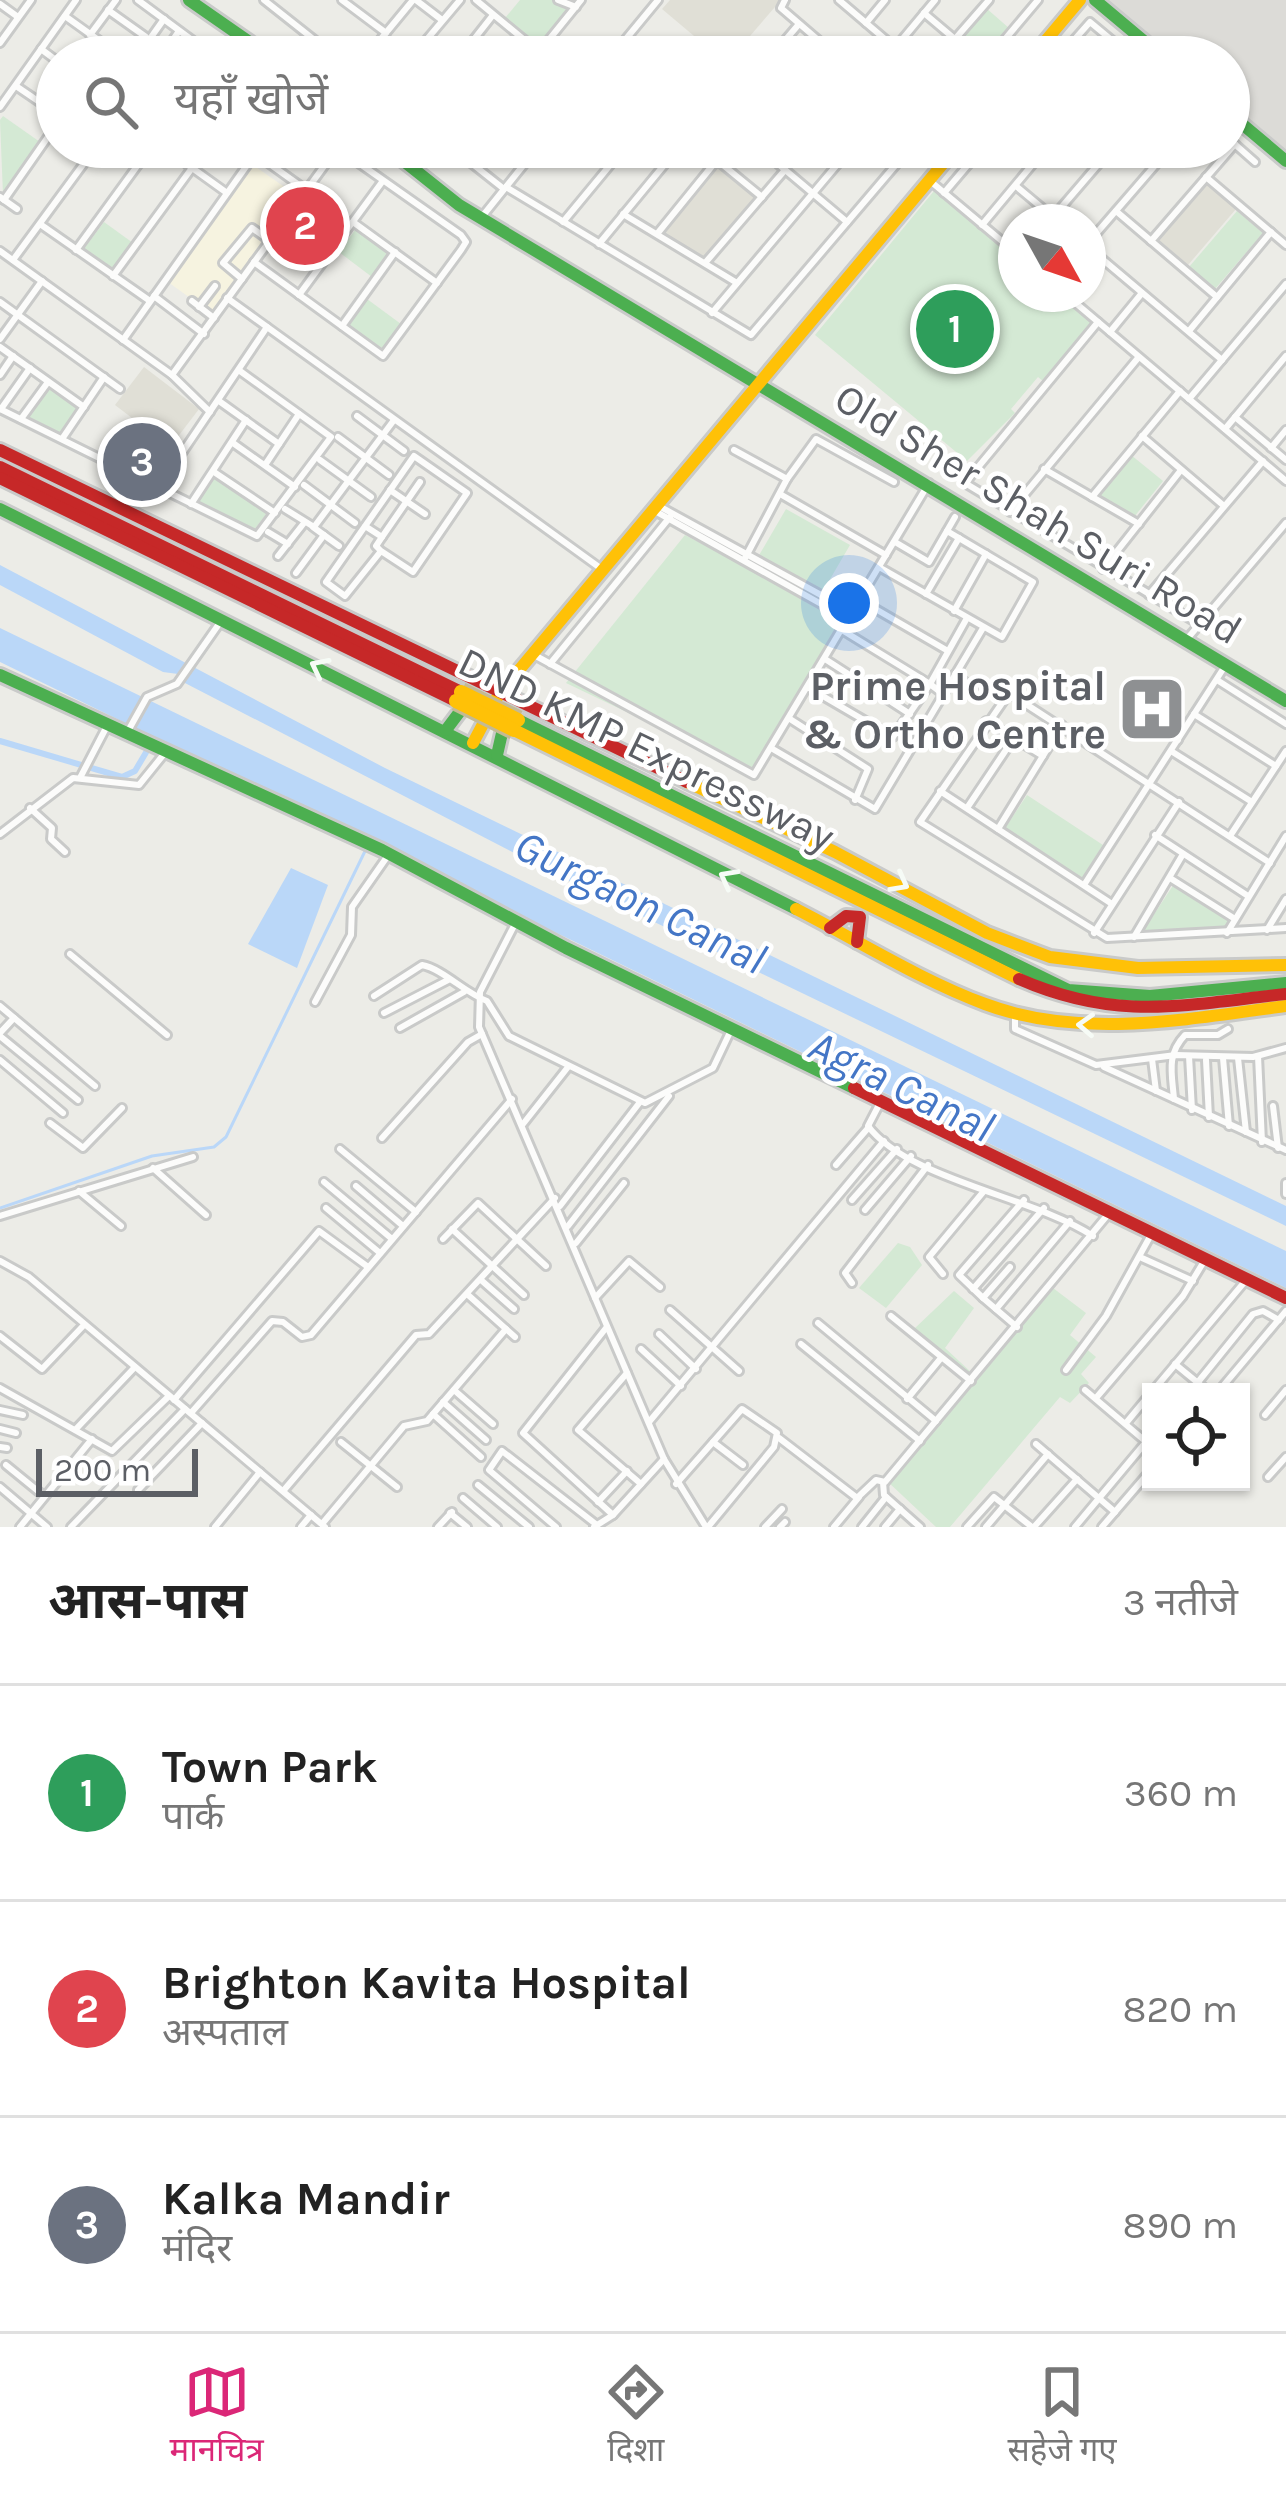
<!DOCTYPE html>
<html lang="hi">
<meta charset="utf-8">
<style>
:root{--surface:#fff;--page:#f6f6f6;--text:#222;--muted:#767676;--line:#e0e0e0;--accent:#db2777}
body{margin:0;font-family:Karla,"Noto Sans Devanagari",sans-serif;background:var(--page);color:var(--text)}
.controls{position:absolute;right:36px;bottom:36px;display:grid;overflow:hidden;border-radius:0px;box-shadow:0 3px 9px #0004}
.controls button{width:108px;height:108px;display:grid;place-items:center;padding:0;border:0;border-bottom:3px solid var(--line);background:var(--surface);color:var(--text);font:60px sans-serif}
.compass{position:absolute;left:998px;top:204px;width:108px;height:108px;border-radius:50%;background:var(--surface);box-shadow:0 3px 9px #0004;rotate:130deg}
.scale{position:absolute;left:36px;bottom:30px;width:162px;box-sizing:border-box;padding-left:12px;border:6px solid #5c5f65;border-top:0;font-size:33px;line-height:42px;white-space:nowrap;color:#5c5f65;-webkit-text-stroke:9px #fff;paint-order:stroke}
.you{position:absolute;left:849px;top:603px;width:42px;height:42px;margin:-30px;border:9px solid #fff;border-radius:50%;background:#1a73e8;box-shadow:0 0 0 18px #1a73e833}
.badge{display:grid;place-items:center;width:78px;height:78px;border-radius:50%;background:var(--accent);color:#fff;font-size:39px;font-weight:700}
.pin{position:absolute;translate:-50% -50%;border:6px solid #fff;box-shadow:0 3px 12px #0006}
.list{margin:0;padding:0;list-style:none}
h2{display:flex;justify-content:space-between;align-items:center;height:156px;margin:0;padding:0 48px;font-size:51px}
h2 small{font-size:39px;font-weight:400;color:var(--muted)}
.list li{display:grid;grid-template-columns:78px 1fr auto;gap:36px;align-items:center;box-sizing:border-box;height:216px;padding:0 48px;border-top:3px solid var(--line)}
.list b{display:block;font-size:45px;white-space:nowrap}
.list p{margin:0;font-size:39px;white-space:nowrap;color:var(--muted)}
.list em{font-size:39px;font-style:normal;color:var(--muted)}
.icon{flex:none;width:66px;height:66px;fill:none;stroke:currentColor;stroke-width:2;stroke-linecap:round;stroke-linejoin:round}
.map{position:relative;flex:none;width:1286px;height:1527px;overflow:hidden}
.search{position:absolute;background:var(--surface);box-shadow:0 3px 9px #0004;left:36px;right:36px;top:36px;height:132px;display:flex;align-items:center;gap:30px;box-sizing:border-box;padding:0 42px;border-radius:66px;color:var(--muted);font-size:45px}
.sheet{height:804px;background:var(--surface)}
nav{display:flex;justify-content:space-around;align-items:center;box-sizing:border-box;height:168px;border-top:3px solid var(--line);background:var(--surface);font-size:33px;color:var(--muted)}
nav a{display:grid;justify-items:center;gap:6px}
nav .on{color:var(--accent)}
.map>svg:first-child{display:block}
</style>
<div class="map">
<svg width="1286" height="1527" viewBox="0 0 1286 1527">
<rect width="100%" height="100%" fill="#ecece7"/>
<path fill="#f6f3e0" d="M253,165L296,195L211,313L168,282Z"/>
<path fill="#dcdbd7" d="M1102,0H1286V156L1229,107V57H1169Z"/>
<g fill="#e0dfd6">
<path d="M670,0H781L732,57H719L662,9Z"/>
<path d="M718,166L756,197L704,258L664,233Z"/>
<path d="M1206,183L1236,209L1188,265L1158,239Z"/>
<path d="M144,367L199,409L170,447L115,405Z"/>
</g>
<g fill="#d4e9d4">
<path d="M520,0H557L569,8L537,46L505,18Z"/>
<path d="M986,8L1010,29L984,57L961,38Z"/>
<path d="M3,116L40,142L3,195L0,120Z"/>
<path d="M934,191L1016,258V294H1060L1095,323L1044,382L1038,377L1011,409L1015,413L967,461L815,335Z"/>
<path d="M1237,211L1263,233L1215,289L1189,267Z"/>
<path d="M104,222L133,243L112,272L83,250Z"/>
<path d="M355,230L389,254L372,277L339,252Z"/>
<path d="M367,299L401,324L382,350L348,325Z"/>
<path d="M49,385L79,407L61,434L26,416Z"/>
<path d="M1131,455L1163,481L1134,517L1098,495Z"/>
<path d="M214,475L267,513L254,530L196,500Z"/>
<path d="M786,509L850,545L822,593L758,557Z"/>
<path d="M685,535L842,617L752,772L566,683Z"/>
<path d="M1027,795L1103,845L1082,878L1005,828Z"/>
<path d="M1174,884L1232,920L1225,930L1141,934Z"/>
<path d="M898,1243L910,1247L922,1265L886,1308L859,1288Z"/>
<path d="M1053,1288L1086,1313L1070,1335L1096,1357L1081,1374L1089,1383L1070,1403L1060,1397L950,1527H936L887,1481Z"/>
<path d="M954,1291L974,1308L945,1348L974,1375L969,1379L913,1330Z"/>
</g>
<g fill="#bad7f8">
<path d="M0,565L385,768L1286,1206V1226L563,878L183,682L178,674L163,672L0,585Z"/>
<path d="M0,628L1286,1251V1288L0,662Z"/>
<path d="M291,868L328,885L297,968L248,944Z"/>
</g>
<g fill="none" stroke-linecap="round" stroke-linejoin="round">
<path stroke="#bad7f8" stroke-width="3" d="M0,1208L152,1156L214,1147L226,1137L368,845"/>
<path stroke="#bad7f8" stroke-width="6" d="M0,741L122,777L135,771L157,734"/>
<g stroke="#c9cac9" stroke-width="12">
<g id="street">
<path d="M138,0L215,57"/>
<path d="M264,0L336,57"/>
<path d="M342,0L386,33"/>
<path d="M416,0L442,20"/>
<path d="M476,0L545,57"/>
<path d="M558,0L576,7"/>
<path d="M785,0L781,8L838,57"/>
<path d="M839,0L906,57"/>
<path d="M0,4L18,17"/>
<path d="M108,10L146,37"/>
<path d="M924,13L976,57"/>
<path d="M65,16L122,57"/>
<path d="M866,23L885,0"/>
<path d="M90,35L116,0"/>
<path d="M628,37L651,57"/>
<path d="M955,39L989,0"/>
<path d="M0,43L31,0"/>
<path d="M895,48L935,0"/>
<path d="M41,49L57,61"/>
<path d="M137,57L164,19"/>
<path d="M161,57L179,31"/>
<path d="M366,57L413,0"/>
<path d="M412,57L460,0"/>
<path d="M460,57L493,15"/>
<path d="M535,57L581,0"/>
<path d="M611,57L658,0"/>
<path d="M771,57L799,24"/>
<path d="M990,57L1038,0"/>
<path d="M1059,57L1090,22L1132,57"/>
<path d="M16,86L57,114"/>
<path d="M0,107L76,0"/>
<path d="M1229,139L1255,162"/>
<path d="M163,147L227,193"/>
<path d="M246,147L306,190"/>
<path d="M451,147L504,189"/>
<path d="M701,147L762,197"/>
<path d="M758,147L847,222"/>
<path d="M816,147L836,164"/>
<path d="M1206,177L1286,245"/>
<path d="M929,180L1016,253"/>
<path d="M1016,186L1059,222"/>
<path d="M506,187L751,335L911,147"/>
<path d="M944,193L983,147"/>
<path d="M0,197L17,209"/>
<path d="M4,200L57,124"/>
<path d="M1116,211L1217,297"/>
<path d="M623,214L737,283"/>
<path d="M1053,217L1113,147"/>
<path d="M481,218L538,147"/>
<path d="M353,222L437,283"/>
<path d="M563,222L625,147"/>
<path d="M40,224L150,301"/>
<path d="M982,225L1047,147"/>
<path d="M657,234L717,160"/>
<path d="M1151,241L1235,144"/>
<path d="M1088,243L1171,147"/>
<path d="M599,244L679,147"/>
<path d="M1088,247L1222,360"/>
<path d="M76,250L151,147"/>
<path d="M0,251L172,375L210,412"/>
<path d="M13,260L96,147"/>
<path d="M254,262L383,356L461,250L466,242L461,235L336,147"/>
<path d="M705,263L785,170"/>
<path d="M113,276L192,168"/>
<path d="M242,279L223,263L252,228L269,240"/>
<path d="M1065,294L1286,481"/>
<path d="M299,295L382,182"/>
<path d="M154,296L204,334"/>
<path d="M227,298L603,570"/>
<path d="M192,301L214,318"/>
<path d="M0,302L120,389"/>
<path d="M199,307L215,286"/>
<path d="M712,313L852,147"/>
<path d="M1098,322L965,483L1199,624"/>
<path d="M342,326L395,252"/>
<path d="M1189,331L1271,232"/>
<path d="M1110,332L1142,293"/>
<path d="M0,339L42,281"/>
<path d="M123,340L255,154"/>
<path d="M0,347L84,407"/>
<path d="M0,375L13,356"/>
<path d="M172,375L338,147"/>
<path d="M1189,399L1286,284"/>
<path d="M219,401L279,444"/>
<path d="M0,409L257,536L331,437L240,371"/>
<path d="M1,409L30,368"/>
<path d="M357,416L404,451"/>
<path d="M1235,417L1286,460"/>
<path d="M21,419L48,382"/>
<path d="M1225,429L1286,356"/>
<path d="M1142,436L1224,506"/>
<path d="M338,437L389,475"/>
<path d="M62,439L104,377"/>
<path d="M233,443L295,487"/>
<path d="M1271,448L1286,430"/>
<path d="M734,450L787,479"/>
<path d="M320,460L371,497"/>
<path d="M265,465L299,414"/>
<path d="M1044,469L1139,524"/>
<path d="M214,472L275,513"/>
<path d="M304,485L355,523"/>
<path d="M159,487L267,327"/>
<path d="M390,490L425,514"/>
<path d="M780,494L886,555"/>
<path d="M1092,497L1180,391"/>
<path d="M191,504L246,420"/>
<path d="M657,505L852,612"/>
<path d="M285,509L314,527L394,420"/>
<path d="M653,510L848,619"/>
<path d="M1010,512L1138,358"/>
<path d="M365,526L382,537L376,546L381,551L345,596L326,582L414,456L467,493L413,572L381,551"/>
<path d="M313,527L339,546"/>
<path d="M268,532L288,544"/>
<path d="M382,537L420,482"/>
<path d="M895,542L929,562L955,517"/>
<path d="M278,556L304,523"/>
<path d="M744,560L787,479L816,439L894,482"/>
<path d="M879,567L1002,637L1033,582L947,531"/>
<path d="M1103,569L1181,470"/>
<path d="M296,573L324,535"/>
<path d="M926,594L959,538"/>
<path d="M1149,595L1263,461"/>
<path d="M860,600L948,651"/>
<path d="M954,611L986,554"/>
<path d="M1187,639L1286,523"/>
<path d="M536,656L754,775L929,483"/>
<path d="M825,659L910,714"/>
<path d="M550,664L670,517"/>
<path d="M955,674L973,688"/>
<path d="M1217,680L1286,724"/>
<path d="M809,688L893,737L930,684L842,630"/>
<path d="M943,694L930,684L967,618"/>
<path d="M1194,714L1276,766"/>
<path d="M790,719L868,769L855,800"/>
<path d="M986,721L1043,756"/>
<path d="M1151,722L1178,740"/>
<path d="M128,731L147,697L177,684L221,621"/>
<path d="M771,748L875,809L983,628"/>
<path d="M1171,751L1252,802"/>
<path d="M81,776L107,726"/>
<path d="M940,791L1112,904"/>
<path d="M30,808L52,828L51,839L65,852"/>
<path d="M967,808L1014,738"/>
<path d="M998,829L1062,725"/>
<path d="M0,834L73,778L139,785L164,754"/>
<path d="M1155,835L1248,896"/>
<path d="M1230,836L1286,751"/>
<path d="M1270,863L1009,693L920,822L1107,938L1286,928"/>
<path d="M1170,878L1235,919"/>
<path d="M1084,885L1225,666"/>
<path d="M516,922L480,992L479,1027L664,1459L706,1527"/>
<path d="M1267,930L1286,899"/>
<path d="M1094,933L1179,802"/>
<path d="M1227,933L1286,836"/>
<path d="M1134,937L1183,854"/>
<path d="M70,954L167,1035"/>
<path d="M374,996L422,965C443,969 465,993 487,1001L509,1036L645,1103L713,1068L732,1028"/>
<path d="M315,1002L351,935L352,907L389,854"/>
<path d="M0,1006L95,1086"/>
<path d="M384,1013L448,980"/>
<path d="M1015,1013V1029L1096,1065L1176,1055L1253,1057L1286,1048"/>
<path d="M400,1028L464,992"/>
<path d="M0,1033L14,1018"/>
<path d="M0,1036L78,1100"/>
<path d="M1189,1056L1192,1110"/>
<path d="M1258,1056L1262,1142"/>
<path d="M1223,1058L1229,1126"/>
<path d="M1238,1058L1246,1132"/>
<path d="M1152,1059L1156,1091"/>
<path d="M0,1060L63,1113"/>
<path d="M1206,1060L1209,1117"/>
<path d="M1104,1067L1286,1150"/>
<path d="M1174,1099C1172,1074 1166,1055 1185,1035H1218L1228,1029"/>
<path d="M881,1101L868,1126C907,1179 1034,1197 1093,1236"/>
<path d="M1273,1106L1278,1148"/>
<path d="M50,1123L83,1148L122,1108"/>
<path d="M523,1124L568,1067"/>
<path d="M382,1138L468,1042L482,1034"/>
<path d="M340,1149L416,1212"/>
<path d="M836,1165L869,1127"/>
<path d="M153,1168L206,1215"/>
<path d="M324,1182L392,1239"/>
<path d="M1286,1183V1194"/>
<path d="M356,1186L403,1226"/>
<path d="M79,1191L121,1226"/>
<path d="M852,1200L897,1149"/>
<path d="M560,1206L640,1102"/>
<path d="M326,1208L380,1253"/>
<path d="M865,1210L911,1156"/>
<path d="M0,1216L193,1157"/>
<path d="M568,1226L669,1096"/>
<path d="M452,1229L524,1295"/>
<path d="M443,1239L478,1203L546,1266"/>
<path d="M576,1243L624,1183"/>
<path d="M1142,1258L1193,1281"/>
<path d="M0,1261L29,1277L325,1527"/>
<path d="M1010,1267L983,1298L1017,1327"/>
<path d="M943,1274L929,1257L984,1191"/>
<path d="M481,1280L514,1309"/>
<path d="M852,1283L845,1273L928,1165"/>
<path d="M973,1289L1044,1208"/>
<path d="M467,1294L515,1337"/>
<path d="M595,1298L629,1261L660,1287"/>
<path d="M983,1298L959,1275L1024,1200"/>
<path d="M996,1309L1070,1221"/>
<path d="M670,1310L739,1371"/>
<path d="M891,1316L971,1381"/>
<path d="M818,1323L936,1421"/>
<path d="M606,1328L523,1433L613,1515"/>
<path d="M659,1334L696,1369"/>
<path d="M0,1336L42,1369L83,1326"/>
<path d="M801,1344L920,1441"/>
<path d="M641,1349L681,1386"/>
<path d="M1175,1364L1209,1392"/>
<path d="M1066,1370L1106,1316L1152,1233"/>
<path d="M627,1373L578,1430L641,1484"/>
<path d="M0,1388L112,1451L169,1396"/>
<path d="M454,1390L493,1424"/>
<path d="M1085,1390L1151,1446"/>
<path d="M1152,1392L1247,1279"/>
<path d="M1190,1392L1253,1314L1263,1311L1279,1320"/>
<path d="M1218,1392L1286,1311"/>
<path d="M1096,1398L1183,1296L1206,1258"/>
<path d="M907,1399L941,1358"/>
<path d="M174,1400L319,1231L368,1267"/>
<path d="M443,1402L486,1440"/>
<path d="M0,1410L23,1415"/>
<path d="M191,1413L272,1321L283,1322L302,1337L311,1335L512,1099"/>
<path d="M433,1414L481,1457"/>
<path d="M1265,1415L1286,1390"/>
<path d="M649,1422L884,1141"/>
<path d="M1126,1423L1151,1393"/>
<path d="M0,1429L16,1433"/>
<path d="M76,1429L135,1367"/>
<path d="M779,1438L857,1498L876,1480L885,1482L1110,1212"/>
<path d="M341,1442L397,1487"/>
<path d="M713,1442L743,1465"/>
<path d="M1036,1444L1115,1512"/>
<path d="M0,1447L7,1448"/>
<path d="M6,1465L44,1496"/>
<path d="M1268,1477L1286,1457"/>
<path d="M883,1482L884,1495L920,1527"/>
<path d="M676,1484L742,1409L777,1433L774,1447L708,1527"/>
<path d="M478,1485L529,1527"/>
<path d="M0,1487L47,1527"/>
<path d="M138,1490L202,1423"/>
<path d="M284,1490L416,1335L429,1334L555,1198"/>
<path d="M463,1498L497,1527"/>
<path d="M598,1502L627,1471"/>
<path d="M450,1513L467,1527"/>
<path d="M322,1524L404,1426L427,1421L506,1329"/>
<path d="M20,1527L92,1439"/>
<path d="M71,1527L185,1409"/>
<path d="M215,1527L260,1472"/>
<path d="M301,1527L311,1515"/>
<path d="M438,1527L452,1512"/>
<path d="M556,1527L489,1470L502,1451L597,1525"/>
<path d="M594,1527L613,1515L664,1459"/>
<path d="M765,1527L782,1509"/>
<path d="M780,1527L785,1522"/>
<path d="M834,1527L859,1497"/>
<path d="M862,1527L886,1497"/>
<path d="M885,1527L900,1509"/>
<path d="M967,1527L994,1497L1032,1527"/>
<path d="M986,1527L1048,1454"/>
<path d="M1034,1527L1077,1479"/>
<path d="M1075,1527L1151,1436"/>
<path d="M1102,1527L1151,1470"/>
</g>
</g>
<g stroke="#c9cac9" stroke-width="18">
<g id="fast">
<path d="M189,0L271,57"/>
<path d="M1095,0L1163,57"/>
<path d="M1229,113L1286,161"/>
<path d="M386,147L459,205L1286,701"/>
<path d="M0,509L796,909"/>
<path d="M0,675L382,850L566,948L854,1088"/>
<path d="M518,720L1068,990L1150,996L1286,983"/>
<path d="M446,730L467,702"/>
<path d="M497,755L505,720"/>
</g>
</g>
<g stroke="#c9cac9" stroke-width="18">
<g id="slow">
<path d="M1032,57L1080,0"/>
<path d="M514,730L1019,979"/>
<path d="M473,743L499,694L957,147"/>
<path d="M687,782L835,852L987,933L1050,957L1138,968L1286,965"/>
<path d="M796,909C857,940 920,980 985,1004C1081,1040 1188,1019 1286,1006"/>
</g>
</g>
<g stroke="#c9cac9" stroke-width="18">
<g id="jam">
<path d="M0,450L687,782"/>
<path d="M0,467L461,692"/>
<path d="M0,478L456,701"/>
<path d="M830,928L846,916L860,917L857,942"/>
<path d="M1019,979C1117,1022 1184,1005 1286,994"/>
<path d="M854,1088L1286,1298"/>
</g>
</g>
<use href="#street" stroke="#fcfcfb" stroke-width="6"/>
<use href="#fast" stroke="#4caf50" stroke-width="12"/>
<use href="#slow" stroke="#ffc107" stroke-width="12"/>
<use href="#jam" stroke="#c62828" stroke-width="12"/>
<g stroke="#c4ba93" stroke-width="20" stroke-linecap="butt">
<g id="slow-bridge">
<path d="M461,692L518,720"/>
<path d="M456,701L514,730"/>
</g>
</g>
<use href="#slow-bridge" stroke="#ffc107" stroke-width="14"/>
</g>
<defs><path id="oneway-chevron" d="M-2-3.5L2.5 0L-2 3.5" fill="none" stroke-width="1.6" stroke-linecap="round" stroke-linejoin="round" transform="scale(3)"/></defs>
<g stroke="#f6fbf6">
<use href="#oneway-chevron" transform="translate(319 667) rotate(-153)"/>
<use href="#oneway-chevron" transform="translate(728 878) rotate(-152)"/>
<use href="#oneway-chevron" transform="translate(900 883) rotate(28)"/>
<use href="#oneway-chevron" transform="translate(1086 1025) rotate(-177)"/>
</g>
<defs>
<g id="hospital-square" transform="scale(3.45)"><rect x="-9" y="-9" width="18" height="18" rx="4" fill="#8e9092" stroke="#fff"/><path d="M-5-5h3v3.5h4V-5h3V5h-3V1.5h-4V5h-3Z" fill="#fff"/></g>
</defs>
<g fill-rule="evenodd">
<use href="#hospital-square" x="1152" y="709"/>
</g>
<g text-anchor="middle" stroke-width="9" stroke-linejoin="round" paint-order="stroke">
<g font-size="42" fill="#5c5f65" stroke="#fff">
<text transform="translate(1039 513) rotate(31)" y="15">Old Sher Shah Suri Road</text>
<text transform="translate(647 748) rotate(26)" y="15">DND KMP Expressway</text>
</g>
<g font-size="42" font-weight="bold" fill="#5c5f65" stroke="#fff" text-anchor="end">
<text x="1106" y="700">Prime Hospital<tspan x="1106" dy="48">&amp; Ortho Centre</tspan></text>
</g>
<g font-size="45" font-style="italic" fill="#4476c6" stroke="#fff">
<text transform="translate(641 901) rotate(26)" y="16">Gurgaon Canal</text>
<text transform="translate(902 1085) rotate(26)" y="16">Agra Canal</text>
</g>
</g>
</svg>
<div class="controls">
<button><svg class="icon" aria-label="locate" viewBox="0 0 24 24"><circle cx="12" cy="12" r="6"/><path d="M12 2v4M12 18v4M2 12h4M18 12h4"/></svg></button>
</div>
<svg class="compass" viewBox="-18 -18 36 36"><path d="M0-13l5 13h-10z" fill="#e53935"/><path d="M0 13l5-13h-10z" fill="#767676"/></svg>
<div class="scale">200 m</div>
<div class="you"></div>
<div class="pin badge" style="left:955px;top:329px;background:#2e9e5b">1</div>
<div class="pin badge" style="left:305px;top:226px;background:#e0444e">2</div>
<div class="pin badge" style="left:142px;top:462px;background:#6b7280">3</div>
<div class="search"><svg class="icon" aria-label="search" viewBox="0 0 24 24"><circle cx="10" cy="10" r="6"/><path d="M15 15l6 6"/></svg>यहाँ खोजें</div>
</div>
<section class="sheet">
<h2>आस-पास<small>3 नतीजे</small></h2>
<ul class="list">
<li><span class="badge" style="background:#2e9e5b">1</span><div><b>Town Park</b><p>पार्क</p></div><em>360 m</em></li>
<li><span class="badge" style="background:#e0444e">2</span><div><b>Brighton Kavita Hospital</b><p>अस्पताल</p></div><em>820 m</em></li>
<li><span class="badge" style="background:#6b7280">3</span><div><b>Kalka Mandir</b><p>मंदिर</p></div><em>890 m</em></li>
</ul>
</section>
<nav>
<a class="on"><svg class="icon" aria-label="map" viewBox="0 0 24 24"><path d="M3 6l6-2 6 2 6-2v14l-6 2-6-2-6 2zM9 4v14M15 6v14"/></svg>मानचित्र</a>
<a><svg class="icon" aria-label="directions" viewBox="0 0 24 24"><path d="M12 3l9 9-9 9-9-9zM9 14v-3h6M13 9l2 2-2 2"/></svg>दिशा</a>
<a><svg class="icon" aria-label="saved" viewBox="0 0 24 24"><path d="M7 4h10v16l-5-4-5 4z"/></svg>सहेजे गए</a>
</nav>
